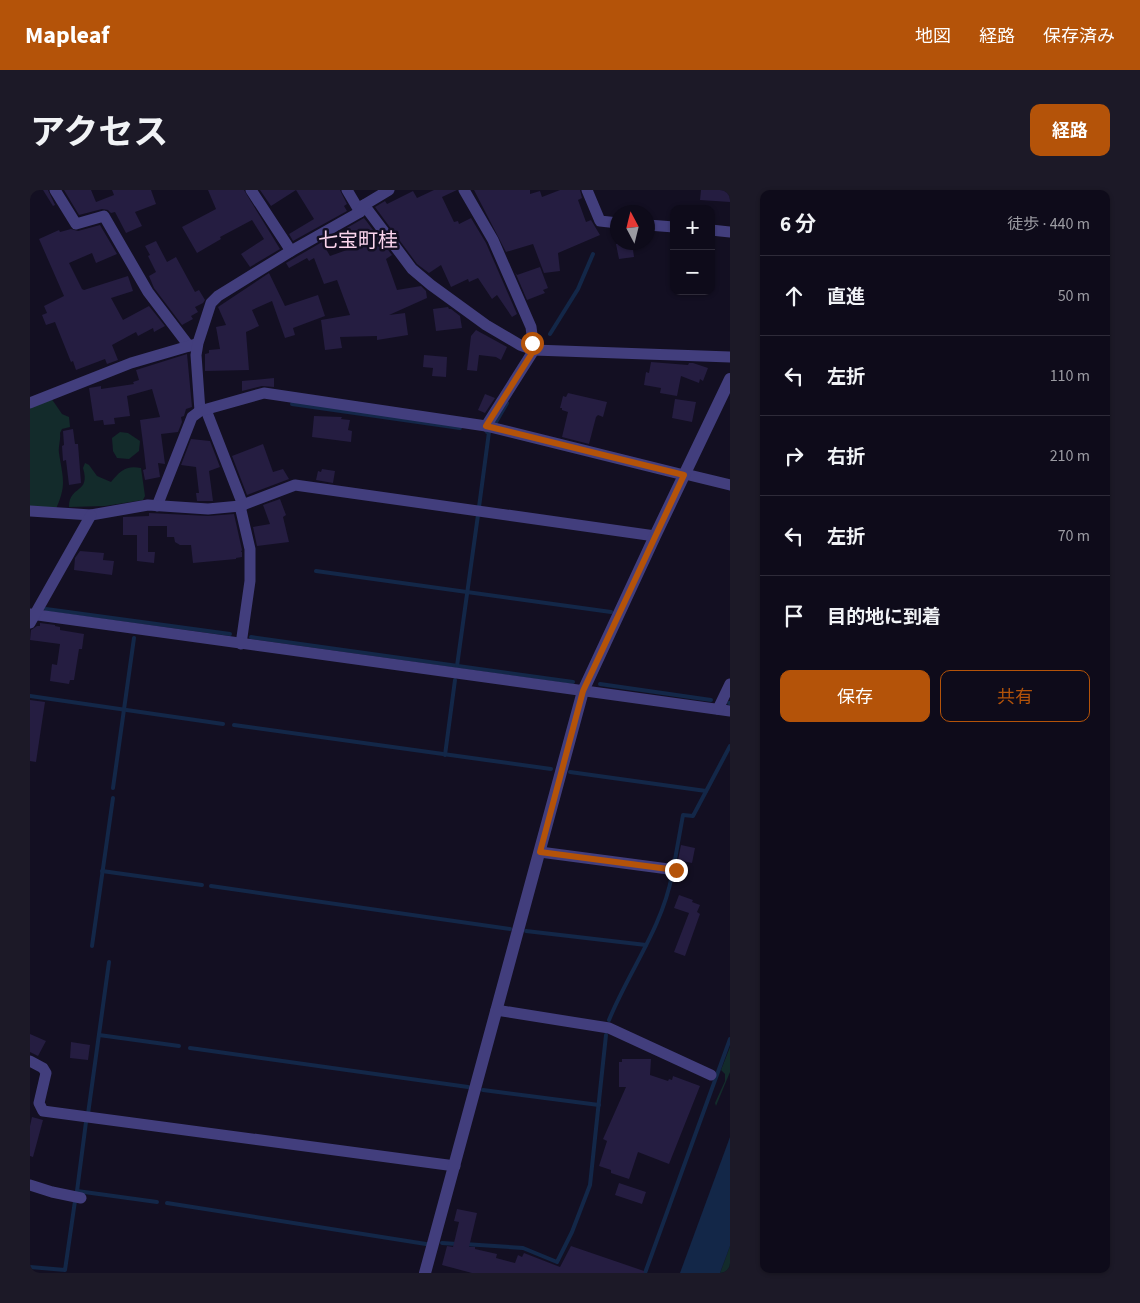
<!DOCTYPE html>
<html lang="ja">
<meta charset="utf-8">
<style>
:root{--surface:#0e0b1a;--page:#1c1927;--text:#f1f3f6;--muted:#9b9ba2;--line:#2e2b39;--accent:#b45309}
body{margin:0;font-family:"Source Sans 3","Noto Sans JP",sans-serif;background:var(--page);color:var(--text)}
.controls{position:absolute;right:15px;top:15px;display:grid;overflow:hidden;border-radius:10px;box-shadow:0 1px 4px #0004}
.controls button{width:45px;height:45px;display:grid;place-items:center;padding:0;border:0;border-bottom:1px solid var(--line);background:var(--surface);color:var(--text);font:25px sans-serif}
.compass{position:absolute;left:580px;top:15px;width:45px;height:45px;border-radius:50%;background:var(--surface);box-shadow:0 1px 4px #0004;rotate:353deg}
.stop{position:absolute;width:15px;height:15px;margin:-11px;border:4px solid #b45309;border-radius:50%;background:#fff}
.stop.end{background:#b45309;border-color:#fff;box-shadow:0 1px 5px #0008}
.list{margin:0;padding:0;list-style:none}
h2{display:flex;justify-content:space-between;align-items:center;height:65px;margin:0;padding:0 20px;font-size:21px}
h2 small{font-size:16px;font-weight:400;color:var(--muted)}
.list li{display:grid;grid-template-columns:32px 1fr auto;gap:15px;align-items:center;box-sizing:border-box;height:80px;padding:0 20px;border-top:1px solid var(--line)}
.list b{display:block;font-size:19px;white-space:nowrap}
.list em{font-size:16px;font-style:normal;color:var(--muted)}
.actions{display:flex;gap:10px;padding:15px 20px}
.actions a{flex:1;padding:11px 0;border:1px solid var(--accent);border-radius:10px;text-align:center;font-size:18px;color:var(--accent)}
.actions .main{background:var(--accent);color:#fff}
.icon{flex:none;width:28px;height:28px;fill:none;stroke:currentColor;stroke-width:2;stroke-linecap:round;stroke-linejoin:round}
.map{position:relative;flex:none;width:700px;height:1083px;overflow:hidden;border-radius:10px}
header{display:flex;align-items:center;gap:30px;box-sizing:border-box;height:70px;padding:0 25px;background:var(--accent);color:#fff}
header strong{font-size:24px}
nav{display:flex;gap:28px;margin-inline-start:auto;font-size:18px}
.intro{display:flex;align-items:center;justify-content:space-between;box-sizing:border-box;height:120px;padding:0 30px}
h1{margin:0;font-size:35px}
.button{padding:12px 22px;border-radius:10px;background:var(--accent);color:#fff;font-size:18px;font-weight:700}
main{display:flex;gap:30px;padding:0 30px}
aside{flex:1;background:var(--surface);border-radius:10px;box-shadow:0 1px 4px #0004}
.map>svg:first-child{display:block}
</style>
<header>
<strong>Mapleaf</strong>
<nav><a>地図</a><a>経路</a><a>保存済み</a></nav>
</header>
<div class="intro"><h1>アクセス</h1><a class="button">経路</a></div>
<main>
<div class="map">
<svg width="700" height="1083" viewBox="0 0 700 1083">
<rect width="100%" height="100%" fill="#130f22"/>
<g fill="#132b2b">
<path d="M21,208L32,224L39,227L40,237L32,239L30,243C31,250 28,256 29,263C33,289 37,295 25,321L0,319V218Z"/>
<path d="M90,242L98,243L110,251L109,261L99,269L87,268L83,261L82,248Z"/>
<path d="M55,273L59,275L67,286L81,292C90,281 96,275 111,278L115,306L113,310L75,316L39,317C39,295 61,304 53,278Z"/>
<path d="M700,857V882L686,916L685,913L695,891V884L691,880Z"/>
<path d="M700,1056V1083H690Z"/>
</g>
<path fill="#132748" d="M700,947V1056L690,1083H650Z"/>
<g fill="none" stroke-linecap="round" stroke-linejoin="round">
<g stroke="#132748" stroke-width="4">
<path d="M520,144L548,99L563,64"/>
<path d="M262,214L430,238"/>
<path d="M466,232L477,213"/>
<path d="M449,317L459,242H457"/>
<path d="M286,381L581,422"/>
<path d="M16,419L200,444"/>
<path d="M221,447L543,492"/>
<path d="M427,476L448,325"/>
<path d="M570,494L681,510"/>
<path d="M0,506L193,534"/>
<path d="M699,513H700"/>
<path d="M204,535L521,579"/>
<path d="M415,565L425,490"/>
<path d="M540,582L676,601"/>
<path d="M83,598L104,448"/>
<path d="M644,675L653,625L663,626L700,556"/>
<path d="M72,681L172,695"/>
<path d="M181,696L480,739"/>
<path d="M496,741L616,755"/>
<path d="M62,756L83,608"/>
<path d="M579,830C599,781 632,738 642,685"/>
<path d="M69,845L149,856"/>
<path d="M160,858L438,897"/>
<path d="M453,900L569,915"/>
<path d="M58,924L79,772"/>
<path d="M47,1001L127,1012"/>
<path d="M47,1001L56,932"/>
<path d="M137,1013L396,1054"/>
<path d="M412,1053L427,1054"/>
<path d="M434,1054L493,1058L527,1072L542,1042L560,995L576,845"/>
<path d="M0,1077L35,1080L45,1011"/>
<path d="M615,1083L700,849"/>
</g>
</g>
<g fill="#251d41">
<path d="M13,0H18L25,15L23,16Z"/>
<path d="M34,0H61L66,12L84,5L82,0H121L126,14L105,22L112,36L96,43L85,22L81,23L78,20L72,19L49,25Z"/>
<path d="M178,0H214L250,59L220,77L211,64L234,49L222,30L190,47L191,49L167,63L152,37L186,19Z"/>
<path d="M230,0H310L317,14L314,16L317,21L263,51L259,44L284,29L266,0L241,16Z"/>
<path d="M404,0H427L412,7L424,32L428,31L429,34L441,28L456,53L487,124L482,127L467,105L462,109L448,88L439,92L438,89L421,97L411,75L399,83L387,74L345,17L355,11L357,14L383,1L387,8Z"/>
<path d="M444,0H500V4L510,1L512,7L530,0H550L552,8L548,10L556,32L561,30L570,45L528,63L530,81L514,83L503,54L476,62Z"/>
<path d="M671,0H700V12L670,10Z"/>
<path d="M334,28L362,65L356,69L367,100L391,96L396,101L397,108L359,125L375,123L378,145L347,150V146L310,147L312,158L295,160L291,130L320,125L307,90L294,94L284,68L279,71L277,68L259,78L256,73L292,52L300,66L325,57L315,39Z"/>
<path d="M70,35L87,64L66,73L62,63L39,73L52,99L54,100L98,86L103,101L81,108L93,130L119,116L135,136L124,142L123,138L108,146L106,142L82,155L88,170L77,174L75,169L46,180L43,171L41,172L25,132L16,135L12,125L17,123L14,116L34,106L9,49L29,40L30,42L41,39L48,41Z"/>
<path d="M126,51L137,72L146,67L165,102L169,100L175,110L173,113L165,117L168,122L161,126L163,129L152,135L124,98L119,86L126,82L118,66L120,65L115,56Z"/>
<path d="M602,52L604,67L589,69L586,54Z"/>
<path d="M510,77L518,98L513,100L515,103L497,110L485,82L487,85Z"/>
<path d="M239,83L255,116L288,105L295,126L263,138L265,145L255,148L242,111L222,120L229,136L216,142L219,180L175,181V164L179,163V160L190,159L186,137L196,135L188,117Z"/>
<path d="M418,117L419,119H421L430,126L432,138L406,141L403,119Z"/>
<path d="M446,140L477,157L471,170L466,167L449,165L447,181L437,180L441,146Z"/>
<path d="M157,164L162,217L156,219L154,226L151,227L152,232L148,242L131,244L135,274L128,273L130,287L115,290L113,280L116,279L114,261L110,230L130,227L122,199L97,206L100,226L84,228L85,234L74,235L73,230L64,231L59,198L71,196V199L104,194L103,192L109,190L106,180Z"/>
<path d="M394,165L417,167L416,187L402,186L403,178L393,177Z"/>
<path d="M621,172L658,175L659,173H663L678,178L673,191L670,189L669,193L651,186L647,206L630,203L631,198L614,195L616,182L619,183Z"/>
<path d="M244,188V197L232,196L212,201V191Z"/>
<path d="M538,203L577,212L573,227L568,225L566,227L559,254L532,247L538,222L532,220V218H530L533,206L536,207Z"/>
<path d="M455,204L465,208L455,223L448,220Z"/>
<path d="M645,209L666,212L662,232L642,228Z"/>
<path d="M284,226L312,227L311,229L320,230L318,240L322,241L321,252L282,247Z"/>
<path d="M43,239L45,254H48L51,293L39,295L36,270L33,271L32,256L34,255L33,241Z"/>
<path d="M161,249L180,251L190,277L179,281L183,311H167L166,303H169L166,277L151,275Z"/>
<path d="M233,254L243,282L253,279L259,289L217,305L202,266Z"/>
<path d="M292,279L305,281L303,293L286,290L288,281L291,282Z"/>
<path d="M250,309L256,325L253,327L259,352L227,356L223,337L240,334L233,315Z"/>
<path d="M119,323L178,326L204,324L212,360L211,362H212V367L206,368V369L163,373L161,355H150L145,352L144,347H137V336H118V362H125L124,373L107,371V345H93V327L119,326Z"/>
<path d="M50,361L74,363L73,370L84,371L82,385L44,380L45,368Z"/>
<path d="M10,433L25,435V436L30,437V440L54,444L52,459H49L44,490H40L39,494L20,491L22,474L27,475L30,454L0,450L1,440L7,436H10Z"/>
<path d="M0,510L15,512L6,572L0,571Z"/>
<path d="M651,655L665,658L662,673L648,670Z"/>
<path d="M649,705L663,710L662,712L670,715L667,722L670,724L655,766L644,762L659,723L644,718Z"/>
<path d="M0,844L16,851L8,866L0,862Z"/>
<path d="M41,852L60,855L58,870L40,868Z"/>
<path d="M592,869H621L620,885L638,891L639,889L642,890L643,886L670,896L639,974L608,962L599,989L581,983V980L569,976L577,951L573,949L596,897H589V872H592Z"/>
<path d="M2,927L13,930L3,967L0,966V936Z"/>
<path d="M589,993L616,1002L612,1014L585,1005Z"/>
<path d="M427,1019L447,1023L439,1057H445V1059L467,1064L466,1068L485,1073L488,1065L492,1067L494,1063L530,1077L541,1056L614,1081V1083H442L412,1075L417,1056L423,1057L429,1032L424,1031Z"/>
</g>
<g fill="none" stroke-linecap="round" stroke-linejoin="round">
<g stroke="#423e7d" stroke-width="11">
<path d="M25,0L46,34L74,26L118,102L159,156"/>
<path d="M221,0L261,61"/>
<path d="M317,0L330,22"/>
<path d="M434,0L463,50L501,137L504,160L456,236"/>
<path d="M557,0L570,31L588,33"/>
<path d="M334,15L382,79L401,95L456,135L490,155L504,160L700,167"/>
<path d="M618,35L644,37"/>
<path d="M681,40L700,42"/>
<path d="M0,213L101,173L166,154"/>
<path d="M176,220L213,315"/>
<path d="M170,221L166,165L168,153L181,113L188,106L261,61L330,22L334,15L359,0"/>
<path d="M655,284L700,295"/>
<path d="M127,316L162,227L170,221L234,203L456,236L654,285"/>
<path d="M210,316L220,359V391L211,454"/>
<path d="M0,321L61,325L118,315L178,319L210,316L265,295L625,346"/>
<path d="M0,424L700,521"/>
<path d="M0,433L61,325"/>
<path d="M688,519L700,494"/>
<path d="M510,662L646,680"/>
<path d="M466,820L579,838L681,885"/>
<path d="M0,871L13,878L16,883L9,913L13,921L425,976"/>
<path d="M0,995L22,1002L51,1008"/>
</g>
<path stroke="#423e7d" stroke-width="12" d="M395,1083L553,501L625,346L700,189"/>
</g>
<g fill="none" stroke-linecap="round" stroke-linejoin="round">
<path stroke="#b45309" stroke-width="6" d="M502,153L504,160L456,236L654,285L553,501L510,662L646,680"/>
</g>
<g text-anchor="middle" stroke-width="5" stroke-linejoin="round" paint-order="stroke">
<g font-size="20" fill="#fcd5ed" stroke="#130f22">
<text x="328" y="57">七宝町桂</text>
</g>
</g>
</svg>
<div class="controls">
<button>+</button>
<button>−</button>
</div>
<svg class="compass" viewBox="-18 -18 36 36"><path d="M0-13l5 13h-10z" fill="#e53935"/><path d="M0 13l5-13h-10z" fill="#9b9ba2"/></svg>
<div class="stop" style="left:502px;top:153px"></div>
<div class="stop end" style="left:646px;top:680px"></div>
</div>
<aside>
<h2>6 分<small>徒歩 · 440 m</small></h2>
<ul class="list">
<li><svg class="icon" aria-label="ahead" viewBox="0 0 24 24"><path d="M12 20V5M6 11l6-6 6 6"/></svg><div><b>直進</b></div><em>50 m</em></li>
<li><svg class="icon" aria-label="left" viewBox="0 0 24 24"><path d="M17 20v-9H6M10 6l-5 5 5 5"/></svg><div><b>左折</b></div><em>110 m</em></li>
<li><svg class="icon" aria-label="right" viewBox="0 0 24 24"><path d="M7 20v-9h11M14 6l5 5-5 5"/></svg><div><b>右折</b></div><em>210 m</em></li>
<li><svg class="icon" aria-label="left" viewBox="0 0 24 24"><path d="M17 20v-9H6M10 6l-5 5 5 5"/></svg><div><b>左折</b></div><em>70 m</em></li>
<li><svg class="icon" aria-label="arrive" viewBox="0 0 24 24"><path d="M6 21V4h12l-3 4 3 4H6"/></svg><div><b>目的地に到着</b></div></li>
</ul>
<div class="actions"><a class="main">保存</a><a>共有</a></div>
</aside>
</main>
